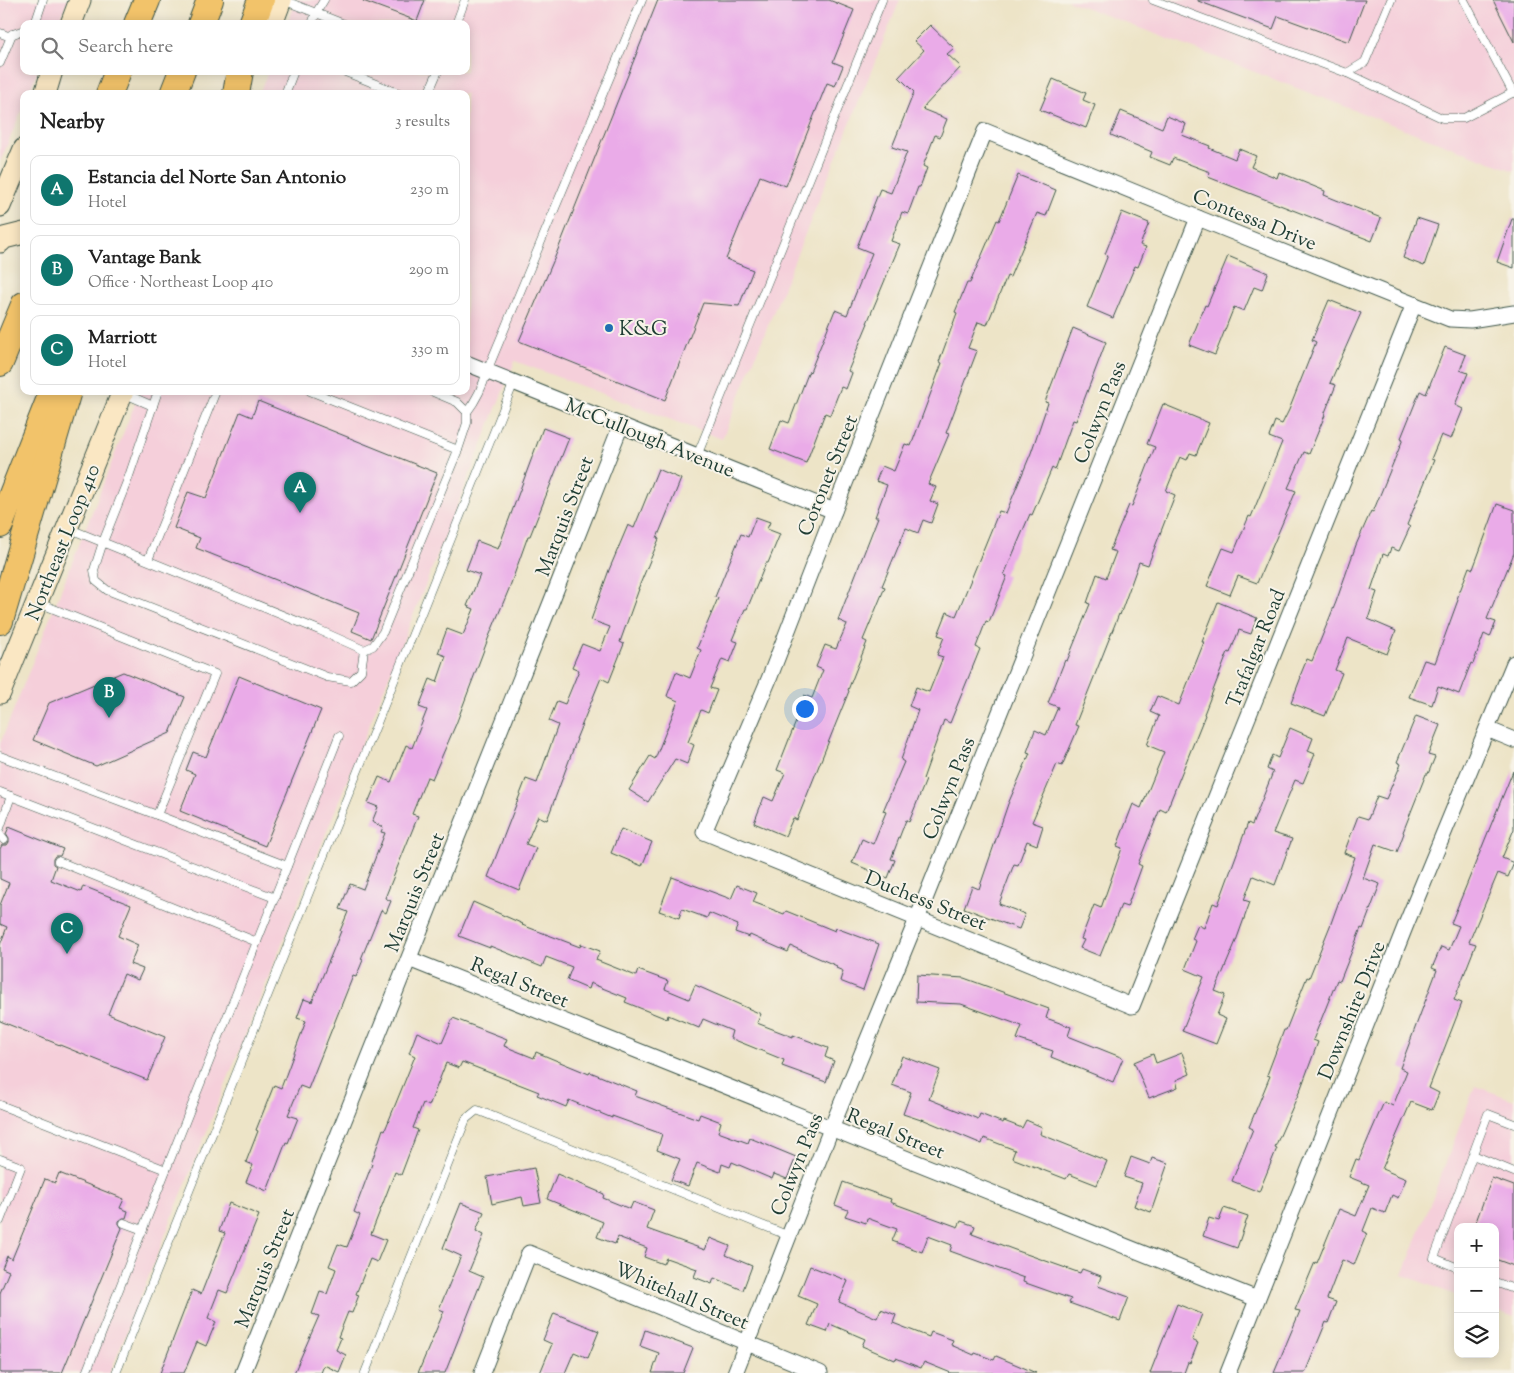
<!DOCTYPE html>
<meta charset="utf-8">
<style>
:root{--surface:#fff;--page:#f6f6f6;--text:#222;--muted:#767676;--line:#e0e0e0;--accent:#0f766e}
body{margin:0;font-family:"Sorts Mill Goudy",serif;background:var(--page);color:var(--text)}
.controls{position:absolute;right:15px;bottom:15px;display:grid;overflow:hidden;border-radius:10px;box-shadow:0 2px 12px #0003}
.controls button{width:45px;height:45px;display:grid;place-items:center;padding:0;border:0;border-bottom:1px solid var(--line);background:var(--surface);color:var(--text);font:25px sans-serif}
.you{position:absolute;left:804px;top:708px;width:18px;height:18px;margin:-12px;border:4px solid #fff;border-radius:50%;background:#1a73e8;box-shadow:0 0 0 8px #1a73e833}
.badge{display:grid;place-items:center;width:32px;height:32px;border-radius:50%;background:var(--accent);color:#fff;font-size:16px;font-weight:700}
.pin{position:absolute;translate:-50% -41px;filter:drop-shadow(0 1px 2px #0008)}
.pin::after{content:'';position:absolute;top:26px;width:18px;height:15px;background:inherit;clip-path:polygon(0 0,100% 0,50% 100%)}
.list{margin:0;padding:0;list-style:none}
h2{display:flex;justify-content:space-between;align-items:center;height:65px;margin:0;padding:0 20px;font-size:21px}
h2 small{font-size:16px;font-weight:400;color:var(--muted)}
.list li{display:grid;grid-template-columns:32px 1fr auto;gap:15px;align-items:center;box-sizing:border-box;height:70px;margin:0 10px 10px;padding:0 10px;border:1px solid var(--line);border-radius:10px}
.list b{display:block;font-size:19px;white-space:nowrap}
.list p{margin:0;font-size:16px;white-space:nowrap;color:var(--muted)}
.list em{font-size:16px;font-style:normal;color:var(--muted)}
.icon{flex:none;width:28px;height:28px;fill:none;stroke:currentColor;stroke-width:2;stroke-linecap:round;stroke-linejoin:round}
.map{position:relative;flex:none;width:1514px;height:1373px;overflow:hidden}
.search{position:absolute;background:var(--surface);box-shadow:0 2px 12px #0003;left:20px;top:20px;width:450px;height:55px;display:flex;align-items:center;gap:12px;box-sizing:border-box;padding:0 18px;border-radius:10px;color:var(--muted);font-size:19px}
.panel{position:absolute;background:var(--surface);box-shadow:0 2px 12px #0003;left:20px;top:90px;width:450px;height:305px;border-radius:10px}
.map>svg:first-child{display:block}
</style>
<div class="map">
<svg width="1514" height="1373" viewBox="0 0 1514 1373">
<rect width="100%" height="100%" fill="#f7f3e8"/>
<filter id="ink" filterUnits="userSpaceOnUse"><feTurbulence type="fractalNoise" baseFrequency=".02" numOctaves="2"/><feDisplacementMap in="SourceGraphic" scale="10" xChannelSelector="R" yChannelSelector="G"/><feConvolveMatrix kernelMatrix="1 2 1 2 8 2 1 2 1" color-interpolation-filters="sRGB"/></filter>
<filter id="wash" filterUnits="userSpaceOnUse"><feTurbulence type="fractalNoise" baseFrequency=".0096" numOctaves="4" result="noise"/><feDisplacementMap in="SourceGraphic" scale="20" xChannelSelector="R" yChannelSelector="G"/><feGaussianBlur stdDeviation="1.12" result="paint"/><feColorMatrix in="noise" values="0 0 0 0 0 0 0 0 0 0 0 0 0 0 0 0 0 1.4 0 .05"/><feComposite in="paint" operator="in"/></filter>
<g filter="url(#wash)">
<rect width="100%" height="100%" fill="#ede4c7"/>
<g fill="#f5cfda">
<path d="M0,0H68L58,24H24V71H38L28,94H24V105L0,162Z"/>
<path d="M297,0H900L722,439L515,361L110,1373H0V744L140,391H466V94H259L268,71H466V24H287Z"/>
<path d="M1066,0H1514V171Z"/>
<path d="M1475,1086L1514,1100V1317L1495,1310V1227H1458V1296L1403,1275Z"/>
</g>
<g id="blocks">
<g fill="#eaabe8">
<path d="M363,0H425L417,21L363,1Z"/>
<path d="M658,0H829L854,10L833,62L843,66L835,86L827,83L786,186L760,176L726,259L753,270L739,306L703,303L665,400L519,341L555,257Z"/>
<path d="M1198,0H1365L1349,42L1278,16L1273,29L1198,1Z"/>
<path d="M1493,0H1514V42Z"/>
<path d="M930,25L954,48L947,54L961,67L922,109L947,119L940,137L935,135L923,166L927,168L920,187H918L908,214L902,212L891,241L900,244L867,323H868L848,371L852,373L846,389L841,387L830,415L825,413L806,463L770,449L781,420L789,423L809,371L810,372L835,310L847,315L872,253L857,247L880,189L891,193L907,152L892,147L914,92L899,77L924,50L914,41Z"/>
<path d="M1053,79L1086,93L1083,100L1095,105L1086,128L1040,110Z"/>
<path d="M1121,111L1162,128L1167,116L1186,124L1182,135L1210,146L1209,148L1235,159L1239,149L1256,156L1251,167L1277,178L1279,172L1325,191L1324,195L1381,218L1372,241L1208,177L1210,172L1173,158L1170,165L1150,157L1152,152L1111,135Z"/>
<path d="M1018,175L1056,190L1046,216L1037,213L1010,277L1007,276L987,325L978,322L968,348L977,351L946,433L949,434L928,484L936,487L930,501L938,504L931,523L923,520L918,533L906,528L882,586L885,587L863,640L867,642L848,690L849,691L797,820L793,818L785,836L754,823L764,797L773,801L785,773L777,770L797,719L795,718L804,695L812,698L823,670L816,667L825,645L836,649L847,624L838,620L878,517H875L887,485L876,481L882,466L894,471L905,444L911,446L942,363L939,362L957,313L955,312L967,283H970L997,220L999,221Z"/>
<path d="M1122,212L1149,223L1140,245L1146,247L1138,267L1135,266L1113,318L1087,307L1108,255L1105,254Z"/>
<path d="M1417,218L1438,225L1424,266L1403,258Z"/>
<path d="M1512,219H1514V268L1497,262Z"/>
<path d="M1228,256L1268,273L1262,290L1254,287L1244,311L1234,307L1215,355L1189,345L1205,305L1207,306Z"/>
<path d="M1329,300L1361,313L1330,383L1336,385L1324,415H1325L1309,454L1304,452L1288,488L1296,491L1257,583L1238,576L1230,595L1207,586L1223,548L1234,552L1249,516L1251,517L1282,442L1269,437L1275,421L1282,424L1289,410L1316,342L1312,340Z"/>
<path d="M1073,328L1106,342L1076,421L1073,420L1055,470L1052,468L1032,515L1030,514L1004,575L1007,576L989,622L986,621L976,647L980,649L950,723L944,720L923,779L926,780L909,822L906,820L891,859L895,860L888,878L852,863L862,839L873,844L886,812L883,811L904,762L901,760L918,710L909,706L916,687L929,692L943,657L937,655L944,637L938,635L947,612L956,616L999,511L1006,513L1031,453L1048,403L1045,402Z"/>
<path d="M1445,347L1466,355L1460,370L1468,373L1455,405L1463,409L1451,439L1441,435L1431,459L1434,460L1407,525L1410,527L1399,551L1391,548L1388,556L1383,554L1371,590L1377,592L1368,619L1396,631L1387,654L1348,638L1335,670L1342,673L1325,716L1291,703L1301,677L1300,676L1307,659L1312,661L1336,602L1356,545L1371,511L1373,512L1403,439L1401,438L1420,391L1426,394Z"/>
<path d="M258,401L437,473L371,639L352,631L359,613L196,548L200,538L174,528L188,492L206,498L240,412L252,417Z"/>
<path d="M1163,404L1209,423L1196,455L1190,453L1187,460L1180,457L1166,491L1175,495L1148,565L1139,562L1120,615L1119,614L1075,725L1079,726L1062,766L1057,764L1032,822L1043,826L1037,845L1027,841L1018,865L1014,864L999,904L1025,914L1019,929L964,908L972,886L979,889L1008,804L1030,753L1027,752L1035,730L1046,735L1058,707L1048,703L1065,660L1067,661L1090,604L1087,603L1097,574L1106,578L1116,552L1110,550L1129,505L1132,506L1155,447L1147,444Z"/>
<path d="M543,428L569,438L530,536H528L509,589L488,639L456,724L432,779L427,777L412,814L418,816L385,898L391,901L386,913L381,910L361,959L363,960L356,977L353,976L308,1089L300,1086L288,1115L298,1118L288,1143L286,1142L267,1191L246,1182L253,1165L246,1162L258,1131L256,1130L274,1085L281,1088L306,1021L297,1018L304,999L312,1002L341,931H340L348,912L340,909L350,884L363,889L385,833L381,832L383,827L372,822L378,807L368,803L379,777L391,782L406,745L412,748L427,710L419,707L430,679L437,682L446,656L438,653L447,629L463,635L474,609L467,606L480,575L466,570L477,541L498,549Z"/>
<path d="M658,469L681,479L657,538L659,539L638,589H639L620,642L624,644L609,682L601,678L576,739H577L547,820L538,816L526,844L536,848L519,890L488,877L526,779L537,783L558,725L549,721L557,701L565,704L579,670L572,667L582,644L600,651L610,627L591,620L609,570L628,525L634,528Z"/>
<path d="M1497,504L1514,510V553L1487,619L1496,622L1490,637L1484,634L1473,664L1471,663L1459,694L1438,686L1432,705L1409,697L1424,660L1435,663L1458,600L1457,599L1469,567L1473,569Z"/>
<path d="M756,517L770,522L767,529L780,534L768,563H766L747,609H745L732,640L738,642L730,662L722,659L710,688L717,690L708,713L701,710L688,742L694,745L687,764L675,759L648,802L629,790L650,756L655,759L678,701L667,696L676,672L690,678L701,650L697,648L718,598L715,597L741,534L748,537Z"/>
<path d="M1218,602L1257,618L1251,634L1239,630L1230,653L1228,652L1204,714L1205,715L1166,812L1160,809L1138,864L1142,866L1127,907L1121,905L1100,956L1080,948L1084,940L1081,939L1094,905L1101,908L1122,848L1117,846L1133,804L1141,808L1164,752L1147,745L1159,716L1150,712L1157,696L1179,705L1204,642H1202Z"/>
<path d="M123,672L185,697L170,733L96,766L33,740L49,703Z"/>
<path d="M239,676L321,710L265,846L180,811L195,774L186,770L193,752L206,757Z"/>
<path d="M1416,716L1440,725L1428,755L1435,757L1428,774H1426L1403,832L1404,833L1397,852L1375,844L1363,878L1380,884L1363,929L1361,928L1340,981L1337,980L1313,1040L1318,1042L1301,1088L1275,1147L1277,1148L1259,1192L1232,1181L1253,1129L1249,1127L1270,1076L1267,1075L1284,1030H1286L1307,977L1309,978L1330,926L1355,857L1344,853L1358,816L1368,819L1377,796L1386,799L1401,764L1397,762Z"/>
<path d="M1290,728L1313,738L1308,751L1315,754L1303,783L1295,780L1273,833L1292,839L1275,885L1253,876L1244,900L1250,902L1236,941L1215,991L1225,995L1217,1015L1226,1019L1216,1044L1182,1031L1204,977L1185,969L1196,941L1192,939L1198,925L1204,928L1213,903L1218,905L1248,823L1252,825L1273,772L1267,769L1272,755L1278,758Z"/>
<path d="M1513,771L1514,829L1502,858L1514,863L1508,877L1498,873L1469,942L1476,944L1454,1000L1462,1003L1429,1088L1439,1093L1432,1110L1411,1102L1382,1169L1406,1179L1398,1198L1392,1195L1385,1213L1372,1208L1363,1231L1367,1233L1354,1265L1342,1260L1327,1299L1336,1302L1328,1323L1326,1322L1305,1373H1274L1300,1311L1295,1310L1315,1262L1317,1263L1339,1209L1356,1216L1369,1185L1349,1177L1356,1159L1359,1160L1384,1102L1393,1106L1407,1071L1400,1068L1437,970L1432,968L1441,947L1449,950L1459,926L1451,923Z"/>
<path d="M9,827L63,849L60,856H55L53,859V864L56,866L51,880L81,892L83,886L131,905L118,936L138,945L130,964L143,969L138,980L124,974L108,1014L165,1037L147,1080L0,1021V945L7,927L0,924V905L9,883L0,879V849L2,845H7L9,842V839L6,834Z"/>
<path d="M621,829L652,842L642,866L611,853Z"/>
<path d="M672,877L731,899L737,885L757,893L753,902L784,914L786,911L835,931L836,928L879,944L863,990L840,981L843,971L836,968L837,966L791,946L788,952L750,935L749,937L735,932L738,925L709,913L707,918L682,909L679,918L659,911Z"/>
<path d="M473,902L523,924L522,925L580,947L581,944L600,951L596,960L636,976L638,970L668,981L665,989L689,999L695,985L761,1014L757,1023L793,1037V1035L828,1048L825,1057L834,1061L826,1082L782,1066L784,1060L730,1038L732,1031L703,1019L699,1028L668,1015L667,1019L625,1002L627,998L590,983L588,989L567,980L572,967L546,957L542,967L490,946V948L459,936Z"/>
<path d="M917,975L964,978L1049,1009L1046,1018L1071,1027L1068,1036L1123,1058L1113,1082L1051,1057L1053,1051L1017,1039L1022,1026L961,1004L916,1002Z"/>
<path d="M453,1018L507,1039L504,1046L534,1058L536,1052L589,1074L590,1072L637,1091L635,1096L698,1119L700,1114L721,1122L718,1132L748,1143L750,1138L796,1157L787,1179L774,1174L772,1179L732,1162L730,1167L722,1164L720,1172L697,1163L688,1186L671,1180L680,1159L657,1150L662,1134L612,1116V1118L569,1100L566,1107L537,1095L539,1092L462,1062L459,1068L446,1063L429,1106L423,1103L413,1128L418,1130L401,1175L395,1172L371,1234L386,1240L377,1262L370,1259L356,1294L359,1295L352,1313L348,1312L338,1337L341,1338L336,1350L346,1355L339,1372L324,1365L321,1373H294L319,1316L312,1314L320,1292L327,1294L336,1269L329,1266L338,1244L347,1247L360,1215L354,1212L372,1164H371L383,1129L385,1130L415,1056L409,1053L417,1032L442,1043Z"/>
<path d="M1182,1053L1190,1074L1176,1080L1178,1087L1149,1098L1134,1062L1153,1054L1156,1063Z"/>
<path d="M902,1056L940,1070L929,1099L978,1119L980,1114L1003,1123L1004,1121L1022,1128L1026,1120L1042,1127L1040,1134L1107,1161L1097,1185L1069,1174L1066,1179L1012,1158L1015,1150L984,1138L982,1144L922,1119L921,1120L903,1114L911,1092L892,1085Z"/>
<path d="M1131,1157L1150,1164L1152,1158L1168,1163L1151,1212L1134,1206L1142,1183L1124,1177Z"/>
<path d="M534,1168L541,1203L524,1206L522,1197L492,1204L487,1177Z"/>
<path d="M59,1173L124,1199L120,1208L128,1211L126,1218H123L119,1221V1224L122,1228L62,1373H0V1293L9,1271L2,1268L7,1256L12,1259L45,1179L55,1183Z"/>
<path d="M557,1174L604,1194L603,1198L630,1209L633,1202L654,1210L647,1229L705,1250L710,1238L730,1246L726,1255L752,1266L743,1290L714,1278L712,1284L694,1277L697,1269L666,1258L663,1264L644,1257L647,1248L618,1237L615,1244L597,1237L603,1222L547,1199Z"/>
<path d="M1492,1178L1514,1186V1266L1495,1259V1227H1474Z"/>
<path d="M843,1182L891,1199L890,1202L958,1227L961,1221L975,1226L972,1234L1015,1250L1080,1273L1082,1269L1101,1276L1098,1286L1129,1297L1120,1321L1069,1303L1071,1299L1023,1282L1024,1278L950,1251L952,1245L928,1236L922,1252L892,1241L897,1229L867,1218L866,1223L845,1216L848,1210L835,1205Z"/>
<path d="M229,1203L259,1215L227,1293L219,1290L208,1318L216,1322L206,1346L197,1342L184,1373H160L192,1290L201,1294L225,1233L219,1231Z"/>
<path d="M461,1203L484,1212L476,1231L484,1235L469,1271L483,1277L445,1373H418L444,1311L439,1309L461,1256L443,1248Z"/>
<path d="M1224,1208L1248,1216L1237,1248L1203,1236L1209,1218L1219,1221Z"/>
<path d="M810,1266L848,1281L839,1302L877,1318L881,1309L896,1315L893,1323L929,1337L931,1332L953,1340L951,1345L974,1355L975,1353L994,1360L996,1356L1036,1373H951L924,1362L921,1368L896,1358L895,1360L862,1346L865,1339L830,1324L827,1332L808,1325L817,1304L798,1296Z"/>
<path d="M1177,1304L1202,1314L1192,1340L1198,1343L1190,1363L1188,1362L1184,1373H1150Z"/>
<path d="M554,1313L599,1331L588,1358L574,1352L565,1373H540L552,1344L543,1340Z"/>
<path d="M645,1330L693,1348L683,1373H652L659,1353L640,1346Z"/>
</g>
</g>
</g>
<g filter="url(#ink)">
<use href="#blocks" fill-opacity="0" stroke="#3e564a" stroke-width="1"/>
<g fill="none" stroke-linecap="round" stroke-linejoin="round">
<g stroke="#3e564a" stroke-width="9">
<g id="lane">
<path d="M283,0L344,24"/>
<path d="M1153,0L1347,73L1365,62L1391,0"/>
<path d="M1464,0L1513,93"/>
<path d="M35,24L43,0"/>
<path d="M312,24L316,13L324,0"/>
<path d="M456,24L465,0"/>
<path d="M0,33L8,36L24,30"/>
<path d="M0,63L12,34"/>
<path d="M343,71L401,94"/>
<path d="M1347,73L1442,118H1464L1514,92"/>
<path d="M285,94L294,71"/>
<path d="M428,94L438,71"/>
<path d="M158,391L128,479L103,542L94,570L96,581L107,590L327,677L351,681L361,671L364,650"/>
<path d="M310,391L458,450"/>
<path d="M123,393L153,406"/>
<path d="M467,412C477,399 483,386 487,371L642,0"/>
<path d="M697,456L882,0"/>
<path d="M70,529L319,630L364,650L373,646L383,632L458,450L467,423V412L457,402L431,391"/>
<path d="M148,560L216,391"/>
<path d="M39,603L215,674L157,815L287,866"/>
<path d="M0,756L157,815"/>
<path d="M0,792L275,898"/>
<path d="M0,828L11,796"/>
<path d="M0,835L4,840"/>
<path d="M58,861L257,942"/>
<path d="M0,1105L166,1170L339,736"/>
<path d="M1473,1155L1514,1172"/>
<path d="M0,1159L21,1167L0,1221"/>
<path d="M124,1223L143,1230"/>
<path d="M1458,1268L1434,1258L1488,1114L1514,1124"/>
<path d="M1495,1282L1514,1289"/>
<path d="M86,1373L166,1170"/>
<path d="M116,1373L514,382"/>
<path d="M365,1373L466,1119L477,1110L789,1236"/>
</g>
</g>
<g stroke="#3e564a" stroke-width="17">
<g id="street">
<path d="M1414,304L1132,1006L704,832L769,679L834,511L985,131L1198,218L1450,319L1470,320L1514,313"/>
<path d="M466,363L834,511"/>
<path d="M1487,729L1514,740"/>
<path d="M409,959L1257,1299"/>
<path d="M243,1373L550,605L621,425"/>
<path d="M482,1373L529,1253L820,1373"/>
<path d="M735,1373L831,1129L917,919L1198,218"/>
<path d="M1228,1373L1405,927L1514,663"/>
</g>
</g>
<g stroke="#3e564a" stroke-width="23">
<g id="secondary">
<path d="M71,24L80,0"/>
<path d="M272,24L281,0"/>
<path d="M45,94L52,71"/>
<path d="M0,206L24,149"/>
<path d="M0,242L4,238L24,233"/>
<path d="M0,693L123,391"/>
</g>
</g>
<g stroke="#3e564a" stroke-width="28">
<g id="highway">
<path d="M137,24L147,0"/>
<path d="M201,24L210,0"/>
<path d="M252,24L261,0"/>
<path d="M109,94L118,71"/>
<path d="M173,94L182,71"/>
<path d="M236,94L240,71"/>
<path d="M0,363L24,305"/>
<path d="M0,525L52,393"/>
<path d="M0,621L68,391"/>
</g>
</g>
<use href="#lane" stroke="#fff" stroke-width="8"/>
<use href="#street" stroke="#fff" stroke-width="15"/>
<use href="#secondary" stroke="#fae7c3" stroke-width="21"/>
<use href="#highway" stroke="#f2c36a" stroke-width="26"/>
</g>
</g>
<circle fill="#1f6fb2" stroke="#f7f3e8" stroke-width="2" cx="609" cy="328" r="5"/>
<g text-anchor="middle" stroke-width="4" stroke-linejoin="round" paint-order="stroke">
<g font-size="20" fill="#1f3d34" stroke="#f7f3e8">
<text transform="translate(1255 219) rotate(22)" y="7">Contessa Drive</text>
<text transform="translate(1099 412) rotate(-68)" y="7">Colwyn Pass</text>
<text transform="translate(650 437) rotate(22)" y="7">McCullough Avenue</text>
<text transform="translate(827 475) rotate(-68)" y="7">Coronet Street</text>
<text transform="translate(564 516) rotate(-69)" y="7">Marquis Street</text>
<text transform="translate(62 542) rotate(-68)" y="7">Northeast Loop 410</text>
<text transform="translate(1255 648) rotate(-68)" y="7">Trafalgar Road</text>
<text transform="translate(948 788) rotate(-68)" y="7">Colwyn Pass</text>
<text transform="translate(414 892) rotate(-68)" y="7">Marquis Street</text>
<text transform="translate(926 900) rotate(22)" y="7">Duchess Street</text>
<text transform="translate(520 982) rotate(22)" y="7">Regal Street</text>
<text transform="translate(1351 1010) rotate(-68)" y="7">Downshire Drive</text>
<text transform="translate(896 1133) rotate(22)" y="7">Regal Street</text>
<text transform="translate(796 1164) rotate(-68)" y="7">Colwyn Pass</text>
<text transform="translate(264 1268) rotate(-68)" y="7">Marquis Street</text>
<text transform="translate(682 1295) rotate(23)" y="7">Whitehall Street</text>
</g>
<g font-size="20" fill="#1f3d34" stroke="#f7f3e8" text-anchor="start">
<text x="619" y="335">K&amp;G</text>
</g>
</g>
</svg>
<div class="controls">
<button>+</button>
<button>−</button>
<button><svg class="icon" aria-label="layers" viewBox="0 0 24 24"><path d="M12 4l9 5-9 5-9-5zM3 14l9 5 9-5"/></svg></button>
</div>
<div class="you"></div>
<div class="pin badge" style="left:300px;top:513px">A</div>
<div class="pin badge" style="left:109px;top:718px">B</div>
<div class="pin badge" style="left:67px;top:954px">C</div>
<div class="search"><svg class="icon" aria-label="search" viewBox="0 0 24 24"><circle cx="10" cy="10" r="6"/><path d="M15 15l6 6"/></svg>Search here</div>
<section class="panel">
<h2>Nearby<small>3 results</small></h2>
<ul class="list">
<li><span class="badge">A</span><div><b>Estancia del Norte San Antonio</b><p>Hotel</p></div><em>230 m</em></li>
<li><span class="badge">B</span><div><b>Vantage Bank</b><p>Office · Northeast Loop 410</p></div><em>290 m</em></li>
<li><span class="badge">C</span><div><b>Marriott</b><p>Hotel</p></div><em>330 m</em></li>
</ul>
</section>
</div>
